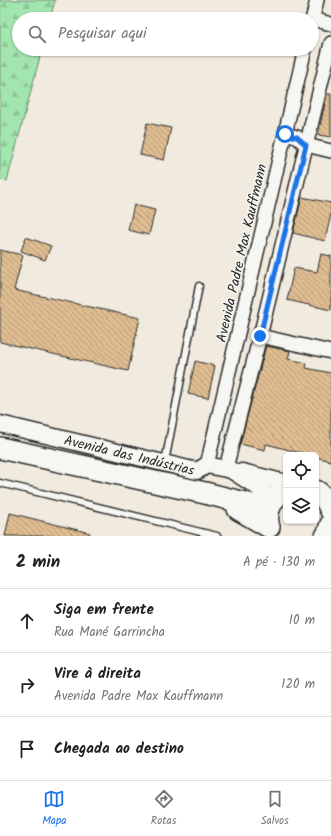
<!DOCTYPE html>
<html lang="pt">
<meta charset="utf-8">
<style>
:root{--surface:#fff;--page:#f2f2f2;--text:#222;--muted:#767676;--line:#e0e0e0;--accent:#1a73e8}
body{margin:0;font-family:Kalam,sans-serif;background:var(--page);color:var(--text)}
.controls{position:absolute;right:12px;bottom:12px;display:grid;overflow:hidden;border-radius:6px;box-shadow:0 1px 3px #0004}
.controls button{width:36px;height:36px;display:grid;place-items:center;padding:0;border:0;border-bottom:1px solid var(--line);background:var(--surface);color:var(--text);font:20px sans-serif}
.stop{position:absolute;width:12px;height:12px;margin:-9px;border:3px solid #1a73e8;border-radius:50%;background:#fff}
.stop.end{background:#1a73e8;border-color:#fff;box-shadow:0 1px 4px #0008}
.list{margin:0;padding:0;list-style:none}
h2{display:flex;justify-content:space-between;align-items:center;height:52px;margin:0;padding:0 16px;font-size:17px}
h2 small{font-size:13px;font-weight:400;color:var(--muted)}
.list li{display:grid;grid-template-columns:26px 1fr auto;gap:12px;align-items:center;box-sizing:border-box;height:64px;padding:0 16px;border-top:1px solid var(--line)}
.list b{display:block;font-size:15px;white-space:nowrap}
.list p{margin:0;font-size:13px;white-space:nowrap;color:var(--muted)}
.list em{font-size:13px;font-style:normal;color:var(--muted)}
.icon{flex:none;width:22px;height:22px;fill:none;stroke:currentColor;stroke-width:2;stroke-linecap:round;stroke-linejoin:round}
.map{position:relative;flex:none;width:331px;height:536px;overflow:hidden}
.search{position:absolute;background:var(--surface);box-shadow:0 1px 3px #0004;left:12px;right:12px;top:12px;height:44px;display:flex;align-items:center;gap:10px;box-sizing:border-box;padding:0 14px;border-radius:22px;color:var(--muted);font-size:15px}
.sheet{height:244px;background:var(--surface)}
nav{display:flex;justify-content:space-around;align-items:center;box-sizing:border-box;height:56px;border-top:1px solid var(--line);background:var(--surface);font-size:11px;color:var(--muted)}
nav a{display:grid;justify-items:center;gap:2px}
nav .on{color:var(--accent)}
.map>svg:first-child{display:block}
</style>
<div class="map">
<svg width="331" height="536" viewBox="0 0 331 536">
<defs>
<pattern id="forest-firs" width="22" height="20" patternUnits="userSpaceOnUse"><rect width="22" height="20" fill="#a2e5af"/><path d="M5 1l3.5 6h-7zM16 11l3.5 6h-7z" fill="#8cc597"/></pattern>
<pattern id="building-back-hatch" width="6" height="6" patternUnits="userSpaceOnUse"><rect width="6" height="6" fill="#dfbd91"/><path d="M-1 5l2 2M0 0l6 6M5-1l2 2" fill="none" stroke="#b59a77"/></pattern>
</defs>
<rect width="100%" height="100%" fill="#f1ebdf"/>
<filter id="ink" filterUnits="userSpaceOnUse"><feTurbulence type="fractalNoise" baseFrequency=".025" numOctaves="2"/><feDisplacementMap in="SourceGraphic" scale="8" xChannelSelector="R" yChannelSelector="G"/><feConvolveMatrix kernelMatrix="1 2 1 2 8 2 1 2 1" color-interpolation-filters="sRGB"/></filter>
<g filter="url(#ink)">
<path fill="url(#forest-firs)" stroke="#66886d" d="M0,0H55L50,19H19V49H42L7,181L0,180Z"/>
<g fill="url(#building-back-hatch)" stroke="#2b2b2b">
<path d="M327,94H331V137L318,135Z"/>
<path d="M147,123L171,128L164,160L140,155Z"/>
<path d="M302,197L331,203V214L325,241L293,233Z"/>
<path d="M134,205L155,210L149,235L128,230Z"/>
<path d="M26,237L51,246L45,260L21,251Z"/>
<path d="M0,250L23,255L14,290L140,318L128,371L0,342Z"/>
<path d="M321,254L331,256V310L287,300L294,268L317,272Z"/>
<path d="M266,346L290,351L288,359L307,363L306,368L331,373V461L316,457V455H309L266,444L265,450L240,444Z"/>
<path d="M195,361L215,366L208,398L188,394Z"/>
<path d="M10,513L90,533L89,536H5Z"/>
</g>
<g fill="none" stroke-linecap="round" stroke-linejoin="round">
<g stroke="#2b2b2b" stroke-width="9">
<g id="service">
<path d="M165,462L199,286"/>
<path d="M0,483L217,536"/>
</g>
</g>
<g stroke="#2b2b2b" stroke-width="16">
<g id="minor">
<path d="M312,19L331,24"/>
<path d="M312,21L317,0"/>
<path d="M285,134L297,137L306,145L331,151"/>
<path d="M260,336L331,352"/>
<path d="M207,465L305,49"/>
<path d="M226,468L260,336L331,43"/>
</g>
</g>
<g stroke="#2b2b2b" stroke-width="19">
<g id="tertiary">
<path id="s1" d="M0,424L197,471L207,465L231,470L253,484L263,491L272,502"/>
<path d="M242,472L286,483"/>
</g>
</g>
<g stroke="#2b2b2b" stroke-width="24">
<g id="primary">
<path d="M0,448L205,493L269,509"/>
<path d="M316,491C324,496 328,502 331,511"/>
<path d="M238,509L269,527"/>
<path d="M268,522C266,509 273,496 286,490"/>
<path d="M326,536L328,533L331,524"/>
</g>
</g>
<use href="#service" stroke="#f6f6f2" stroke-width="6"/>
<use href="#minor" stroke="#f6f6f2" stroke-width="13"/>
<use href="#tertiary" stroke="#f6f6f2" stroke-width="16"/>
<use href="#primary" stroke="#f6f6f2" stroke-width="21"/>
</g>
</g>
<g fill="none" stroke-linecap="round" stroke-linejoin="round" filter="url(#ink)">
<path stroke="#1a73e8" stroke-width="5" d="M260,336L306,145L297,137L285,134"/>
</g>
<g text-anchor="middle" stroke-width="3" stroke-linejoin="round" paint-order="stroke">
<g font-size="14" fill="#2b2b2b" stroke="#f6f6f2">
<text transform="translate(241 253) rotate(-77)" y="5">Avenida Padre Max Kauffmann</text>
<text dy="5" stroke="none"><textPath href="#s1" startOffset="133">Avenida das Indústrias</textPath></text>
</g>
</g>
</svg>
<div class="controls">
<button><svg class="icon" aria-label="locate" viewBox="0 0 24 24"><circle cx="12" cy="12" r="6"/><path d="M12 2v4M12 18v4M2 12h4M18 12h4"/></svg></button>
<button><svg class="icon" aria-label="layers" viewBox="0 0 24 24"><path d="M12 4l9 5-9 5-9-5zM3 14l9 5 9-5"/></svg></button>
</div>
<div class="stop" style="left:285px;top:134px"></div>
<div class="stop end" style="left:260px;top:336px"></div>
<div class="search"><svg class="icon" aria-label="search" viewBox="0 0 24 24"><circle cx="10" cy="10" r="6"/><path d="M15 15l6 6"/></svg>Pesquisar aqui</div>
</div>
<section class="sheet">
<h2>2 min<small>A pé · 130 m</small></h2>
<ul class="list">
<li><svg class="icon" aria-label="ahead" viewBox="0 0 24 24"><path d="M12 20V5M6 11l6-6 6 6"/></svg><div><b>Siga em frente</b><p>Rua Mané Garrincha</p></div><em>10 m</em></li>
<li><svg class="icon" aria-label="right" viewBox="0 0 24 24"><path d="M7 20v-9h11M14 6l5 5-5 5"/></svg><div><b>Vire à direita</b><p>Avenida Padre Max Kauffmann</p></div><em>120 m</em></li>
<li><svg class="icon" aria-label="arrive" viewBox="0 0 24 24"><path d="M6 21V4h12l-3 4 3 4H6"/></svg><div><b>Chegada ao destino</b></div></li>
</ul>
</section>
<nav>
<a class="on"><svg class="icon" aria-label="map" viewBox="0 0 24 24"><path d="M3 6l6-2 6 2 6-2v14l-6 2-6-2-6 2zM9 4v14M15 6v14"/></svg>Mapa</a>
<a><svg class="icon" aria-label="directions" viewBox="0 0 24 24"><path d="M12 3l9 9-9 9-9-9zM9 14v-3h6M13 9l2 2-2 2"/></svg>Rotas</a>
<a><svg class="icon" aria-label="saved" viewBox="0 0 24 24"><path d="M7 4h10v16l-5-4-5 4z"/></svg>Salvos</a>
</nav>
